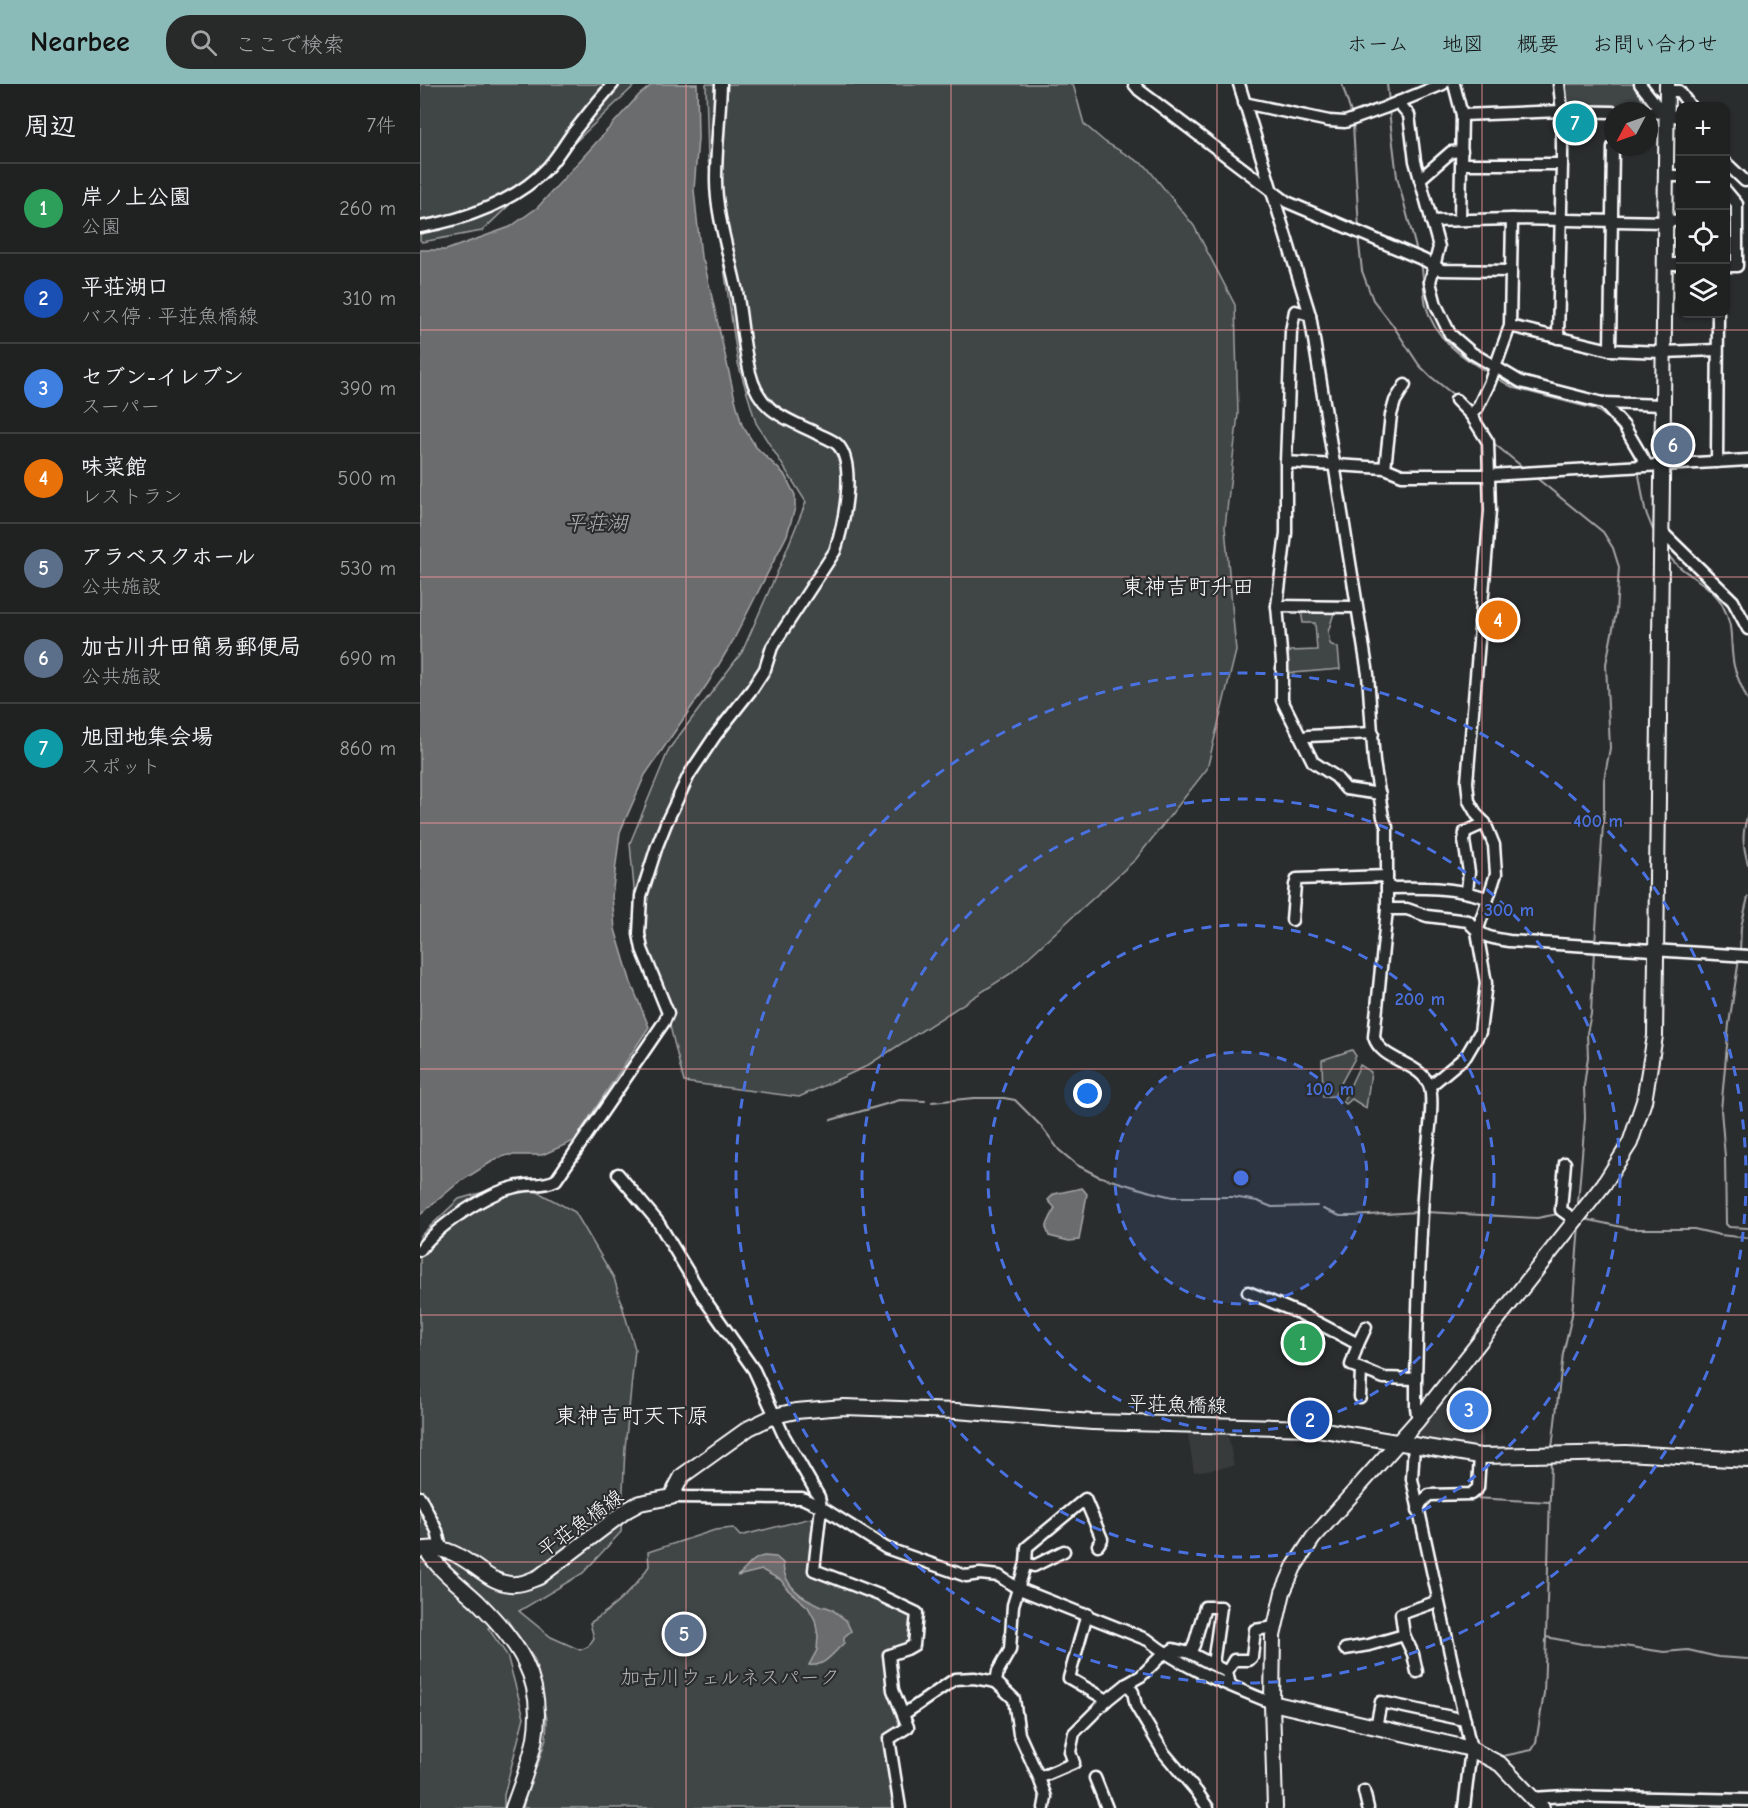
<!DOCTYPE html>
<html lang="ja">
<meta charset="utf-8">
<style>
:root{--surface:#202222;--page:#282a2a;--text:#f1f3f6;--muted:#a2a4a5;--line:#3d3f40;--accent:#8bbbb9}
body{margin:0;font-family:"Comic Neue","Klee One",sans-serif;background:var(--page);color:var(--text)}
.controls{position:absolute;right:18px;top:18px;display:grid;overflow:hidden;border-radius:12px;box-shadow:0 2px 4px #0004}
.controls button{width:54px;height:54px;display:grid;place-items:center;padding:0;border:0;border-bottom:2px solid var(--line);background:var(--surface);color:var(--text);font:30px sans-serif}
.compass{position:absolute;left:1184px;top:18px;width:54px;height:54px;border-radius:50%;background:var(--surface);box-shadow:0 2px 4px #0004;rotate:229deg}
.you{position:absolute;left:668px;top:1010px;width:21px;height:21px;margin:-15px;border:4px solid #fff;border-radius:50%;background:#1a73e8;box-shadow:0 0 0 9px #1a73e833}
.badge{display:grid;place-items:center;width:39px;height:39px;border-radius:50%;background:var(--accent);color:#fff;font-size:20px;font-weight:700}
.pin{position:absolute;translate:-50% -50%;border:3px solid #fff;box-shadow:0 2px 6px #0006}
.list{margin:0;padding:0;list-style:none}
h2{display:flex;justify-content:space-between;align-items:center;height:78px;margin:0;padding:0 24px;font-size:26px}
h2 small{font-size:20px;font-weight:400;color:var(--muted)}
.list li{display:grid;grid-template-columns:39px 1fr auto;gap:18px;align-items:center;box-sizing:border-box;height:90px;padding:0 24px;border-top:2px solid var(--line)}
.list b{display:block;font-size:22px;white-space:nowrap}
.list p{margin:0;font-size:20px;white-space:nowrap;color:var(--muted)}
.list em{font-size:20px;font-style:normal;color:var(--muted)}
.icon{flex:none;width:33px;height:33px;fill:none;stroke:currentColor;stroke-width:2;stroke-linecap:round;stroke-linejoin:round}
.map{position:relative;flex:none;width:1328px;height:1724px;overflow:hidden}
header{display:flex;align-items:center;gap:36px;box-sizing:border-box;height:84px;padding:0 30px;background:var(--accent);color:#111}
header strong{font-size:28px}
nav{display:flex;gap:33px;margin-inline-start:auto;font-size:21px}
.search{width:420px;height:54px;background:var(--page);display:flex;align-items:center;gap:15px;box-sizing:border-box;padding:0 21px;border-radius:24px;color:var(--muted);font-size:22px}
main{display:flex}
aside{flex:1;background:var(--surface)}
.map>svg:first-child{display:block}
</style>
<header>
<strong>Nearbee</strong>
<div class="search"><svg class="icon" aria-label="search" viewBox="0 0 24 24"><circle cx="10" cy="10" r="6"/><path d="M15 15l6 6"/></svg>ここで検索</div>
<nav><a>ホーム</a><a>地図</a><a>概要</a><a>お問い合わせ</a></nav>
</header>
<main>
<aside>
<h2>周辺<small>7件</small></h2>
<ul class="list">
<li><span class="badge" style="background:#2e9e5b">1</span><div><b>岸ノ上公園</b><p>公園</p></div><em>260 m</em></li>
<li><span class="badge" style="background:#1a4fb4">2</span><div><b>平荘湖口</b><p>バス停 · 平荘魚橋線</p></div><em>310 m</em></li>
<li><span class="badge" style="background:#3f7fe0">3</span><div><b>セブン-イレブン</b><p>スーパー</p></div><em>390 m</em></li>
<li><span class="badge" style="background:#e8710a">4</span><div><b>味菜館</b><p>レストラン</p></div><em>500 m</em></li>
<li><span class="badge" style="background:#5c6f8a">5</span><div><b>アラベスクホール</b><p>公共施設</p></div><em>530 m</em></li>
<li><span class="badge" style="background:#5c6f8a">6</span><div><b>加古川升田簡易郵便局</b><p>公共施設</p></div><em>690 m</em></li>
<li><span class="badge" style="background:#0f9aa8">7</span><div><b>旭団地集会場</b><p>スポット</p></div><em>860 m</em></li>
</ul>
</aside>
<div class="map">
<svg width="1328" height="1724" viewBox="0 0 1328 1724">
<rect width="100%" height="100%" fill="#2a2d2e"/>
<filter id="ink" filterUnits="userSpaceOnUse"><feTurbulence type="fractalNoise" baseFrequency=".0167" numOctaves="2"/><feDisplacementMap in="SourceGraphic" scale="12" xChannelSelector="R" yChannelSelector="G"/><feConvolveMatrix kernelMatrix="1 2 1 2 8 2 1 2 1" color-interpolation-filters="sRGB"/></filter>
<g filter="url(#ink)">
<g fill="#373a3b">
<path d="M1020,1318L1065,1320L1061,1365L1000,1354L998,1344Z"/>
<path d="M767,1345H807L814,1382L774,1388Z"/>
</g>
<g fill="#414445" stroke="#a0a2a2" stroke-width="1.5">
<path d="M0,0H216L62,147L2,158L0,156Z"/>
<path d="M286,0H653L664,40L685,58L726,82L774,142L815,221L818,330L805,443L816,567L787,685L716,775L590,890L445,983L379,1013L264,998L247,930L219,860L210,759L249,665L322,568L360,482L386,418L336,339L318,279L288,75Z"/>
<path d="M1144,0H1216L1231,20L1228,25L1150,24L1146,20Z"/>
<path d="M881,526H915L908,548L910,560L918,564L920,585L873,589L866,587V574L870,567L897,566L895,539H883Z"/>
<path d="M932,966L936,972L914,1012L903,1013L902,976Z"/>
<path d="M940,981L951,988L946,1024L932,1015L926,1020L923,1017Z"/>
<path d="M99,1098L155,1128L194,1194L215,1265L205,1364L201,1448L163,1489L99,1527L131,1553L160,1566L168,1563L174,1554L170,1539C193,1524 214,1506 229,1482L228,1468L295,1446L313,1444L320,1452L391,1434L395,1437L390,1489L488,1529L492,1533L490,1559L485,1562L465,1566L470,1609L484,1640L466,1655L478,1724H103L110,1695L119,1677L126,1654L127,1635L115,1576L86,1534L68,1544L87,1571L104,1633L84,1711V1724H0V1152L39,1115Z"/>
<path d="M883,1235L896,1243L884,1269H880L875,1249Z"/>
</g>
<g fill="#6a6c6d" stroke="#a6a7a7" stroke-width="1.5">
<path d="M233,0H277L278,54L274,106L281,173L284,178L315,315L322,341L336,363L364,390L375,411V424L367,451L314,555L288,599L225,691L200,748L192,812L195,845L211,899L229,943L154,1057L122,1071H88L76,1075L38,1099L0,1131V166H26L90,143L118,123L219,11Z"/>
<path d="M662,1104L667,1110L659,1156L649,1157L629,1152L626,1143L635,1124L628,1116L634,1110Z"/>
<path d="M344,1472L356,1473L363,1479C363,1502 382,1514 402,1522C405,1523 408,1523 411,1525C417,1528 420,1533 426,1536L431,1547L424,1553V1559C414,1568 404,1584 389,1581L397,1566L398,1552L395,1536L388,1523L368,1506L361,1496L342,1486L317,1492C328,1485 331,1474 344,1472Z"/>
</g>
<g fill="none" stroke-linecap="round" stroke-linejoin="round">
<g stroke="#a6a7a7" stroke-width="2">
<path d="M922,0L932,32"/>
<path d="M967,0L969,18"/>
<path d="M969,27L977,93L997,168"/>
<path d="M933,40L939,145"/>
<path d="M938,151L942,187L953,216L972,240L999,281L1010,292L1035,312"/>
<path d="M1001,179C1004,193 1003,208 1006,222C1015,255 1041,273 1069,289"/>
<path d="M1076,294L1094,304L1175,325C1194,336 1210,359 1217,379"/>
<path d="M1072,358L1105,385"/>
<path d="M1218,385L1225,426L1233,446"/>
<path d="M1114,392L1183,448L1193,464L1199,483L1196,529L1186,580L1190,664L1184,696V726L1175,860"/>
<path d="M1245,466C1258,490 1288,496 1302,520C1315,544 1309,558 1314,582C1317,594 1323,606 1328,617"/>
<path d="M1328,729C1322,750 1322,758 1328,780"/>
<path d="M1320,867L1321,843L1328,813"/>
<path d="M1319,875L1309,940L1301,1026L1305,1073L1306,1140L1309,1143L1328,1144"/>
<path d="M512,1018L554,1014H584L595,1016L622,1043L639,1066L657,1081L678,1092L731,1108L753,1113H813L837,1117L852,1123L897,1122"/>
<path d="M411,1036L480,1016L505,1017"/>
<path d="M1160,1123L1158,1119L1165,1034L1164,1002L1168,973L1167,949L1171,930L1174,866"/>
<path d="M903,1125L920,1132H933L997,1128"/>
<path d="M1006,1128L1117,1134L1138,1130"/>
<path d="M1166,1132L1169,1136L1211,1145H1274L1300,1151L1328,1154"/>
<path d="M1132,1364L1143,1270L1152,1231L1159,1141"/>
<path d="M1054,1414L1129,1418"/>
<path d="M1126,1553L1131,1376"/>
<path d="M1083,1672L1112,1666L1116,1659L1124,1609L1126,1553L1162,1560L1204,1562L1244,1568L1268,1566L1298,1573L1328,1575"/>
</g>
<g stroke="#fff" stroke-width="15">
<g id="street">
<path d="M714,0L719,6L867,118L1004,176L1022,186L1090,187"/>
<path d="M819,0L890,231L948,590L954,678L963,733L967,743V825L954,953C961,978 1003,978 1010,1004C1015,1023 1005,1076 1004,1099C999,1164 998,1230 996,1295V1324L998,1336"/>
<path d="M1034,0L1042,31L1040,135"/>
<path d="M1220,0L1243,29"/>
<path d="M1247,7H1259L1270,22"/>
<path d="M978,18L989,31L995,77L1019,163L1010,198L1016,221L1030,250L1052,269L1101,298L1183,319L1204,342L1227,381"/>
<path d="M824,19L909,37L925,38L964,24L1023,0"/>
<path d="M1229,28L1243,29L1247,31L1260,33"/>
<path d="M1042,31L1142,27L1193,28"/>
<path d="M1306,79L1325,97"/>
<path d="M1042,80H1142"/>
<path d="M1246,92H1260"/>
<path d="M1000,95L1031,68L1042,67"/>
<path d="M1306,107L1317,120V182H1306"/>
<path d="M1011,137L1092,135L1245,138L1260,136"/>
<path d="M0,143C44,136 97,117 128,83C137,73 144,61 152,50C165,33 179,16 193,0"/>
<path d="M1244,180H1260"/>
<path d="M890,231L875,227L871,247L866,378L965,384L982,391H1069L1328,376"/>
<path d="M1090,242L1190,266L1243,268L1297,266"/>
<path d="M1138,254L1142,80V27L1139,0"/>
<path d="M1190,266L1193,63"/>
<path d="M1183,319L1243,321"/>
<path d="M1051,331L1058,323L1069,300L1090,242L1092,135"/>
<path d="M866,378V449L857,522L862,579V616L893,678L916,693L926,705L960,710"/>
<path d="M1297,378L1298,230"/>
<path d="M965,384L971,331L975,317L985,301"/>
<path d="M1241,447L1313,517L1328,545"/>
<path d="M857,522L936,523"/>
<path d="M882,654L888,652L953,649"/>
<path d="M967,804C1002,803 1034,803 1067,814"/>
<path d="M1047,807L1049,788L1044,757L1045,748L1065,739"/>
<path d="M967,825H987L1007,832L1048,837C1061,853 1070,854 1089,857L1328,872"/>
<path d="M872,836L875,801L877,795L967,792"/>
<path d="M1010,1002L1046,972L1060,948L1066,899L1057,848L1076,790L1074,761L1065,739L1057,731L1049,717L1047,698L1070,427L1068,358L1051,331L1036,316"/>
<path d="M1145,1079L1141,1126L1155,1136"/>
<path d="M198,1090L238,1138L285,1216L334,1286L364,1352L399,1413L401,1423L394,1486L459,1511L497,1529L494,1561L487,1565L469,1571L473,1606L488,1643L469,1655L480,1724"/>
<path d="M0,1166C17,1142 67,1109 95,1103C109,1099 123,1103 136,1096L244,938L248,929L222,865L219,850L221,812L237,762L247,737L269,691L295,652L332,605L345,585L352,563L415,467C423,443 437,382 418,361C413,356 404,353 398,350C366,334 340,329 330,289C323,263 322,235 317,208C310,172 296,132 296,96C296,64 300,32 301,0"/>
<path d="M828,1208L881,1230L938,1260L931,1281L964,1294L996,1295"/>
<path d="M938,1260L946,1243"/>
<path d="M940,1313L941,1285"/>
<path d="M994,1360L992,1395L1051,1665L1044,1724"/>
<path d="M0,1413L17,1447L21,1465"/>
<path d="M251,1413L382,1414L401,1423L466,1464L546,1492L560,1490L579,1492L597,1504L728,1556C764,1585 809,1601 852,1619"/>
<path d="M998,1426L1001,1419L1009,1411L1051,1410L1058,1404L1060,1372"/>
<path d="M606,1479L614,1482L644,1467"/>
<path d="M667,1530L649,1594L687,1616"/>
<path d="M984,1551L993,1570L997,1588"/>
<path d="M925,1565L949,1561L984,1551L981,1530L1018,1517"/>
<path d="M770,1569L774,1561L785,1523H801L793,1580"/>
<path d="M746,1570L753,1565L770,1569L807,1588"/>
<path d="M707,1600L713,1608L716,1622L744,1669L777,1708L788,1724"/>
<path d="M810,1601L807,1588L814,1576H829L832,1573L835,1546L855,1543"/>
<path d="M484,1630L535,1595L554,1594L576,1598"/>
<path d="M956,1643L961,1618L1045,1636"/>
<path d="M619,1694L654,1679L650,1668L654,1649L687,1616L707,1600L721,1592L744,1569"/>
<path d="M675,1694L687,1724"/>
<path d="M944,1707L948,1724"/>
<path d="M1111,1714L1146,1712L1328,1716"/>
<path d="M624,1724L626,1713L619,1694L599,1650L594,1615L576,1598L578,1587L590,1566L593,1521L606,1479L607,1463L665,1415L682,1455L678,1461"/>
</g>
</g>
<g stroke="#fff" stroke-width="18">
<g id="secondary">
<path d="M6,1465C18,1486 39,1500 57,1517C97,1557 125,1593 115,1654C111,1677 101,1701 93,1724"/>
<path d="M0,1466C45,1456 61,1503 96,1500C104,1500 111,1496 119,1493L207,1426L220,1419L251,1413L262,1392L329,1344L354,1332L376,1327L424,1323L536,1327L672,1338L892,1344L1060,1372L1206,1369L1328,1376"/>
<path d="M852,1619L1051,1665L1080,1680L1122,1724"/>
<path d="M855,1724L852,1619L853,1552L863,1508L874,1483L893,1454L998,1336L1184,1100L1210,1059L1224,1017L1235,952C1236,634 1242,317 1247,0"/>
</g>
</g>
<use href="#street" stroke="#2a2d2e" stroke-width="10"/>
<use href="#secondary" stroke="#2a2d2e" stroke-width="14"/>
</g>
</g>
<path fill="none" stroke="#ff9aa2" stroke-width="1.5" stroke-opacity="0.55" d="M266,0V1724M531,0V1724M797,0V1724M1062,0V1724M0,246H1328M0,493H1328M0,739H1328M0,985H1328M0,1231H1328M0,1478H1328"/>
<circle cx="821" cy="1094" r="126" fill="#4a71e0" fill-opacity=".12"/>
<g fill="none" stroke="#4a71e0" stroke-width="3" stroke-dasharray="10 8">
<circle cx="821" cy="1094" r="126"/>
<circle cx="821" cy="1094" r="253"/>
<circle cx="821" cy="1094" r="379"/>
<circle cx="821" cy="1094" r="505"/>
</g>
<g text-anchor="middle" stroke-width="4.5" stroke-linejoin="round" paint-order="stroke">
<g font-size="20" fill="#fff" stroke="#2a2d2e">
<text transform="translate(757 1320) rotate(2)" y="7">平荘魚橋線</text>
<text transform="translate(160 1439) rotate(-36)" y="7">平荘魚橋線</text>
</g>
<g font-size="20" fill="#b3b4b5" stroke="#2a2d2e">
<text x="310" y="1600">加古川ウェルネスパーク</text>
</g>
<g font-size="21" font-style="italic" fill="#b4b6b6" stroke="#2a2d2e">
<text x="176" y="446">平荘湖</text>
</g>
<g font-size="22" fill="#fff" stroke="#2a2d2e">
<text x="768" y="510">東神吉町升田</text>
<text x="212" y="1339">東神吉町天下原</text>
</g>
</g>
<circle cx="821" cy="1094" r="9" fill="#4a71e0" stroke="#2a2d2e" stroke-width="3"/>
<g font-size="18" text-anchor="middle" font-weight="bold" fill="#4a71e0" stroke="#2a2d2e" stroke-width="4.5" stroke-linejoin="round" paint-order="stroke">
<text x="1178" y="743">400 m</text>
<text x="1089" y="832">300 m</text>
<text x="1000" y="921">200 m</text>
<text x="910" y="1011">100 m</text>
</g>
</svg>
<div class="controls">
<button>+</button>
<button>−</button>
<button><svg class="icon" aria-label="locate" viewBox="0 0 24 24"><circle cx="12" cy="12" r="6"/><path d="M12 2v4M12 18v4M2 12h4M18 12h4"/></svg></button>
<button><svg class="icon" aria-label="layers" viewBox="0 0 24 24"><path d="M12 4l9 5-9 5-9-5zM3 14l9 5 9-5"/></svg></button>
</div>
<svg class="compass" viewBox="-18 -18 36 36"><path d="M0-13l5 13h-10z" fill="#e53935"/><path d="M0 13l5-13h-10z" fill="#a2a4a5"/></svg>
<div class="you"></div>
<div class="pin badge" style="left:883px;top:1259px;background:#2e9e5b">1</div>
<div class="pin badge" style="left:890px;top:1336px;background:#1a4fb4">2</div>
<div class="pin badge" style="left:1049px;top:1326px;background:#3f7fe0">3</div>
<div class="pin badge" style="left:1078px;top:536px;background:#e8710a">4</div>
<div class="pin badge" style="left:264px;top:1550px;background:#5c6f8a">5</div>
<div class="pin badge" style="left:1253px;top:361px;background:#5c6f8a">6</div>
<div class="pin badge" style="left:1155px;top:39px;background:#0f9aa8">7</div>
</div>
</main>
